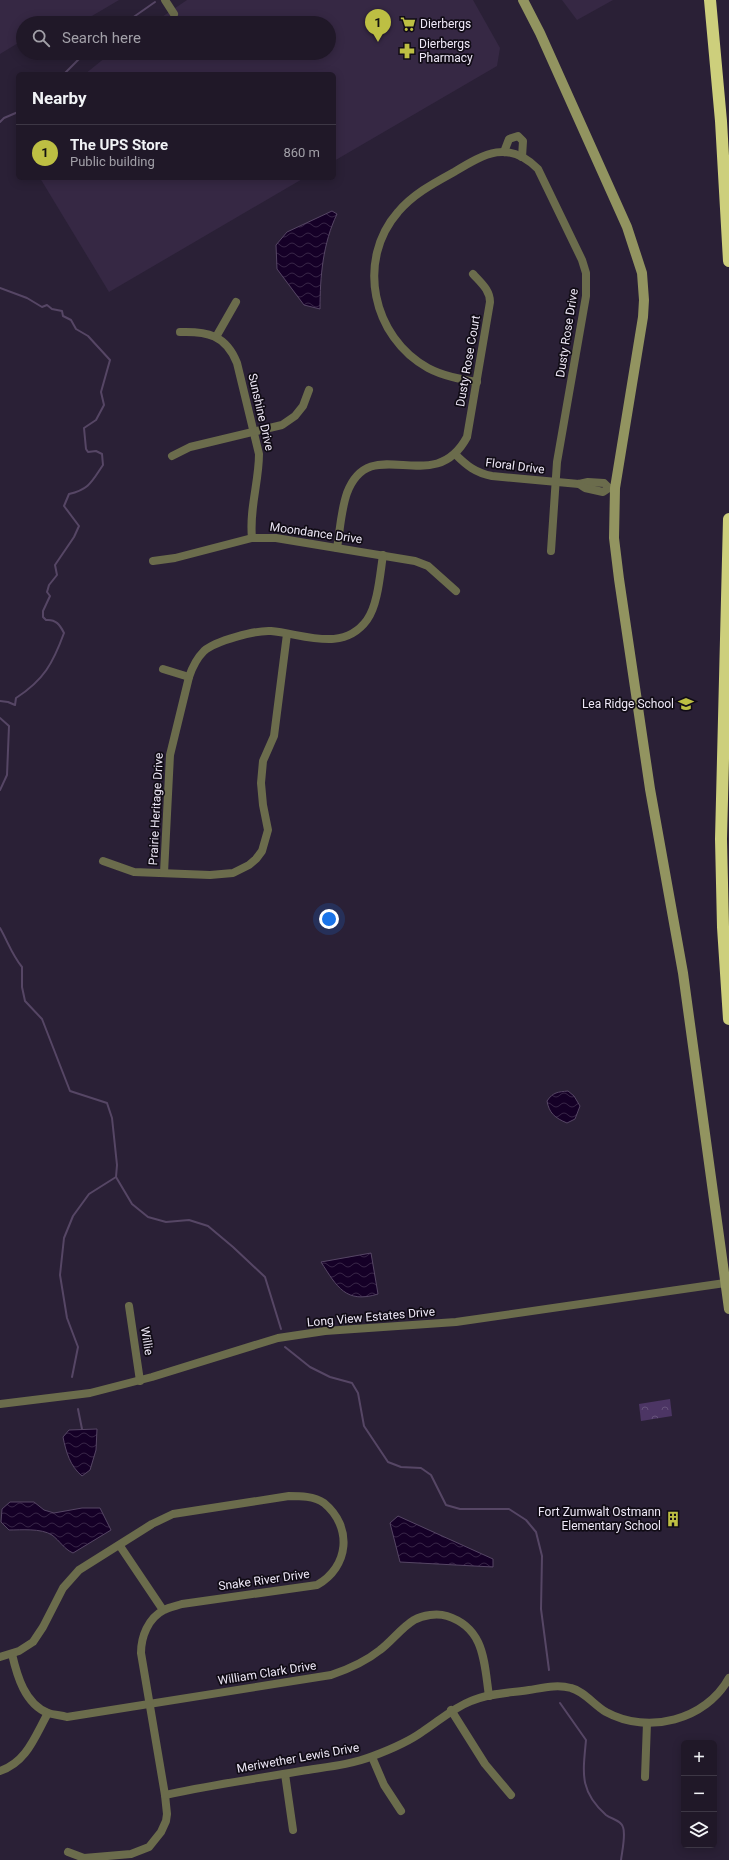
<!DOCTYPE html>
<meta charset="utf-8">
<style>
:root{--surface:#201828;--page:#2d2534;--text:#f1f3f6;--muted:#a2a0a8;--line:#3d3745;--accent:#bdbf43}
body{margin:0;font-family:Roboto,sans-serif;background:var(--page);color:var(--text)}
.controls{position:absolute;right:12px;bottom:12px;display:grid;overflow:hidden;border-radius:6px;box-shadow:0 2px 10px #0003}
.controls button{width:36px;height:36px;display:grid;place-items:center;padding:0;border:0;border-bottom:1px solid var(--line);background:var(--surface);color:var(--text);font:20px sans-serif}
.you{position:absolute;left:329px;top:919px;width:14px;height:14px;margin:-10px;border:3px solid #fff;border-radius:50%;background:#1a73e8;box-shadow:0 0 0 6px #1a73e833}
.badge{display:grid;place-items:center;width:26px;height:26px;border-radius:50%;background:var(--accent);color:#111;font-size:13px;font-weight:700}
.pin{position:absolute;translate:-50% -33px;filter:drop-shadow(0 1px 2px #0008)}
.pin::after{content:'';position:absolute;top:21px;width:14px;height:12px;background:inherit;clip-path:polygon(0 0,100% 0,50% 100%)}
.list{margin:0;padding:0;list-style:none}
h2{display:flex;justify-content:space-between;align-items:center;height:52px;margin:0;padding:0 16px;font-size:17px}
h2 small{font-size:13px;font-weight:400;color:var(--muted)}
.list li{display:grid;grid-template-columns:26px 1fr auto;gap:12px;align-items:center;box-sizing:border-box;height:56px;padding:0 16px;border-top:1px solid var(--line)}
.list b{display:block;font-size:15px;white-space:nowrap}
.list p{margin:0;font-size:13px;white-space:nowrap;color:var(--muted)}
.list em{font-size:13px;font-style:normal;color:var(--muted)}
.icon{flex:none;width:22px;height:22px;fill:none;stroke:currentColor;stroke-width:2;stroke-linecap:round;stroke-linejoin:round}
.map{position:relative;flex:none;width:729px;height:1860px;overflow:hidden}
.search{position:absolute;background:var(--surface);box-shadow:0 2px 10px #0003;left:16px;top:16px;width:320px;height:44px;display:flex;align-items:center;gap:10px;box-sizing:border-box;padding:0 14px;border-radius:22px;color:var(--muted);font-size:15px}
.panel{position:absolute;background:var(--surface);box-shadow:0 2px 10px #0003;left:16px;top:72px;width:320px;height:108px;border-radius:6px}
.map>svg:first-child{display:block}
</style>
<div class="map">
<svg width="729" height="1860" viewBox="0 0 729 1860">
<defs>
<pattern id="park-crowns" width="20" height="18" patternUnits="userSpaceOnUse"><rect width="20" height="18" fill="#4c3564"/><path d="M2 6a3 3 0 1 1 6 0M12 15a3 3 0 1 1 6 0" fill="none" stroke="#66527b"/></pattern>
<pattern id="water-waves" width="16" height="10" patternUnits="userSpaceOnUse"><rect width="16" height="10" fill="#150027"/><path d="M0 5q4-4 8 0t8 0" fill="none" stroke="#372547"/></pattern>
</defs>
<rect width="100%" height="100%" fill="#2a2036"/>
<g fill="#362844">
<path d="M0,0H119L80,23H23V40L0,54Z"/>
<path d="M187,0H473L500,48L497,66L334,161V74H85L111,53H329V23H153Z"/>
<path d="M562,0H613L577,20Z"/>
<path d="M40,178H304L109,292Z"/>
</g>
<path fill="url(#park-crowns)" d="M670,1399L672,1416L641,1421L639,1404Z"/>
<g fill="url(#water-waves)" stroke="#564665">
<path d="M332,211L337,214C323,243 320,276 320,309L304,305L277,269L276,245L287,232Z"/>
<path d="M568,1091L574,1096L580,1106L575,1119L567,1123C555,1118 549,1113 547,1101C553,1092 558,1092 568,1091Z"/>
<path d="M371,1253L378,1294C346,1304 337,1287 321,1262Z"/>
<path d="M97,1429L96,1450L90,1470L82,1476C70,1466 66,1452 63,1437L69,1430Z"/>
<path d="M10,1502H34L44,1510L54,1513L82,1508H100L111,1530L73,1553C64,1549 60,1541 52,1535C41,1528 21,1530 9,1530L1,1522L2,1509Z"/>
<path d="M398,1516L493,1559V1567L400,1562L390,1523Z"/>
</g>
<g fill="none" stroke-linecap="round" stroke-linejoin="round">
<g stroke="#564665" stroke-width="2">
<path d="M125,23L155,2"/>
<path d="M64,74L85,53"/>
<path d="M0,122L4,118L18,112"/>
<path d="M0,288L27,298L42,307L47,305L52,309L62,311L63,316L71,320L76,329L88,336L110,360L101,392L104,405L96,420L84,428L86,449L88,452L96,451L102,454L103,465C92,481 90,489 69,494L64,506L79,526L74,537L55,565L57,575L49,585L47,592L50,596L43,611V617L46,620C56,619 60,625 64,633C53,663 44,680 16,698L15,705L8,702L0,701"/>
<path d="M0,718L9,726L7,775L0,790"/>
<path d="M0,928C8,942 12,955 22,967V987L25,1001L42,1019L70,1091L107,1103L112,1118L117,1165L116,1177L132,1204L148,1217L166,1222L189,1220L208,1226L233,1247L265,1277L281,1329"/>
<path d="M285,1347L310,1367L330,1377L352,1383L358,1393L364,1426L388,1462L401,1467L421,1468L431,1475L446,1505L460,1509H509L526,1520L536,1532L542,1556L541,1609L549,1670"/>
<path d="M72,1377L78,1347L67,1318L60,1275L64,1238L73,1216L89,1194L116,1177"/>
<path d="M78,1409L82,1429"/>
<path d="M560,1703L586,1740C583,1773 579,1791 606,1815C611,1819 621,1820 623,1827C626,1835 622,1851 621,1860"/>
</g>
<g stroke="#6b6c4c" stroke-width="8">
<path d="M165,0L174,14"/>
<path d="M504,152L509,139L518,136L523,141L522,157"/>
<path d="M180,332C207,331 226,335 237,363L259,454C259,482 249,509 252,538"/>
<path d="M216,337L236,302"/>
<path d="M477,382C460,379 443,376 428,368C372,337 356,260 398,212C413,194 434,183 454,172C484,154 508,139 538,169L582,260L586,273V296L557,462L551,551"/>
<path d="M455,454C467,466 476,473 492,476L579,484L588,482L604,483L609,488H615"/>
<path d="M172,456L190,447L282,425L295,416L303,406L309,390"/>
<path d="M579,484L585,488L603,492L609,488"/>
<path d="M337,548C340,530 341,510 347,493C371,430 433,500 467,437L490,302C490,290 481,283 473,274"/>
<path d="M153,561L175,558L252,538H276L415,561L428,566L456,591"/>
<path d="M163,669L189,677"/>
<path d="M103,861L134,872L210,875L233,873L249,865L256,859L262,851L268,830L263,805L261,783L263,761L274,736L287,634"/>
<path d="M164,873L170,755L189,677C192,668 197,658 204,651C215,641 256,630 271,631C304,634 343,653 367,620C378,605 380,574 383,555"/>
<path d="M129,1306L140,1381"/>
<path d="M0,1404L90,1393L152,1377L278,1338L325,1331L456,1322L725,1283"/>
<path d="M120,1546L163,1610"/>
<path d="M12,1654C17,1676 25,1704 48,1713C54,1715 61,1715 67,1717L331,1675C349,1669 365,1662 380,1650C392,1641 401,1628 414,1620C423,1615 437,1613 447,1616C485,1628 484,1662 489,1696"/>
<path d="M0,1657L19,1651L33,1642L43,1627L63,1588L79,1570L152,1524L173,1514L289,1496C300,1496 314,1496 324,1503C353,1527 349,1567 317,1585L182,1604C176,1606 169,1607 164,1610C148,1618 141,1637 141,1653L165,1795L167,1814L166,1821L161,1832L149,1847L131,1854L84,1858L68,1852"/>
<path d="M451,1710L485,1764L511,1795"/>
<path d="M372,1757L384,1785L401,1811"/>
<path d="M0,1771C27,1762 35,1736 48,1713"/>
<path d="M285,1774L293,1830"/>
<path d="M645,1777L647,1723"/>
<path d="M165,1795C210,1785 255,1779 301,1771C325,1767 350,1765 373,1756C389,1750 408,1742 422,1732C439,1721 453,1708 471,1701C489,1693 510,1693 529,1690C542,1688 557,1684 571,1688C584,1691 594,1705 606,1712C648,1735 706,1720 729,1678"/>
</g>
<path stroke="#929460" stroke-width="10" d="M523,0L540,33L627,227L642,273L644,300L643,317L615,488L614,538L619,579L650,789L683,973L729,1309"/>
<g stroke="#cdcf7c" stroke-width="12">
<path d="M710,0L721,121L729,261"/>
<path d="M729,519L721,839L723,927L729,1019"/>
</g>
</g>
<defs>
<g id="supermarket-bare" transform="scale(1.2)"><path d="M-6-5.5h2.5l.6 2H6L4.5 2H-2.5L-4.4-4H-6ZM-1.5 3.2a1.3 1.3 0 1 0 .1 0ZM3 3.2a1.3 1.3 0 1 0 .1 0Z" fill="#bdbf43" stroke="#110c16" stroke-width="2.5" paint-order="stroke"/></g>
<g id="pharmacy-bare" transform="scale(1.2)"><path d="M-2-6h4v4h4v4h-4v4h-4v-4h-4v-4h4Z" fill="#bdbf43" stroke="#110c16" stroke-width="2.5" paint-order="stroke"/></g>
<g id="school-bare" transform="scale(1.2)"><path d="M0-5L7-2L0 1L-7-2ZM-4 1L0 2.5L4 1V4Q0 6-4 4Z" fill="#bdbf43" stroke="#110c16" stroke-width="2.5" paint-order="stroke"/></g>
<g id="building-bare" transform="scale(1.2)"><path d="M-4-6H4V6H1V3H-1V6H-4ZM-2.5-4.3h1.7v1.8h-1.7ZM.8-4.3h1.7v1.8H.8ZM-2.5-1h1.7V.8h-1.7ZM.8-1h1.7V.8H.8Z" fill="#bdbf43" stroke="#110c16" stroke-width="2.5" paint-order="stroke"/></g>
</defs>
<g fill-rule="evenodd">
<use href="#supermarket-bare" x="408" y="24"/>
<use href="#pharmacy-bare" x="407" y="51"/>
<use href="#school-bare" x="686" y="704"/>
<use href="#building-bare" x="673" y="1519"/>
</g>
<g text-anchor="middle" stroke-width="3.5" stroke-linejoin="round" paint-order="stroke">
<g font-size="12" fill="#eee8f7" stroke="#110c16" text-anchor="start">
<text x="420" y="28">Dierbergs</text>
<text x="419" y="48">Dierbergs<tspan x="419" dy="14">Pharmacy</tspan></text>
<text x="674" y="708" text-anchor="end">Lea Ridge School</text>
<text x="661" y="1516" text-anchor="end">Fort Zumwalt Ostmann<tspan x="661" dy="14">Elementary School</tspan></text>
</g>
<g font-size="12" fill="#eee8f7" stroke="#110c16">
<text transform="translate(567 333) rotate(-81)" y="4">Dusty Rose Drive</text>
<text transform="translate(468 361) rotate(-80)" y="4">Dusty Rose Court</text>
<text transform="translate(261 412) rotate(77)" y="4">Sunshine Drive</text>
<text transform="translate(515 466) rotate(7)" y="4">Floral Drive</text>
<text transform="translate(316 533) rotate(8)" y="4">Moondance Drive</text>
<text transform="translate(156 809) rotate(-87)" y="4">Prairie Heritage Drive</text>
<text transform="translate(371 1317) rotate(-5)" y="4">Long View Estates Drive</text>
<text transform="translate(147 1341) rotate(81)" y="4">Willie</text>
<text transform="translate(264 1580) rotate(-8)" y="4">Snake River Drive</text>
<text transform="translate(267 1673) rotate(-9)" y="4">William Clark Drive</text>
<text transform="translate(298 1758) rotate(-10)" y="4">Meriwether Lewis Drive</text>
</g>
</g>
</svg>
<div class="controls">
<button>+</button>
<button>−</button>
<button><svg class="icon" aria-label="layers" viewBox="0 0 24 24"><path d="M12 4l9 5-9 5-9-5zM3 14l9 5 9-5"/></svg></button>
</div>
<div class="you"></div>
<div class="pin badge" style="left:378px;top:42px">1</div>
<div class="search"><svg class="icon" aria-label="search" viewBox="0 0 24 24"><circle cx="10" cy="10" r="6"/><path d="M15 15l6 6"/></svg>Search here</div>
<section class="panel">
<h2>Nearby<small></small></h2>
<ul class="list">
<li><span class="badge">1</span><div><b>The UPS Store</b><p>Public building</p></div><em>860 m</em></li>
</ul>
</section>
</div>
